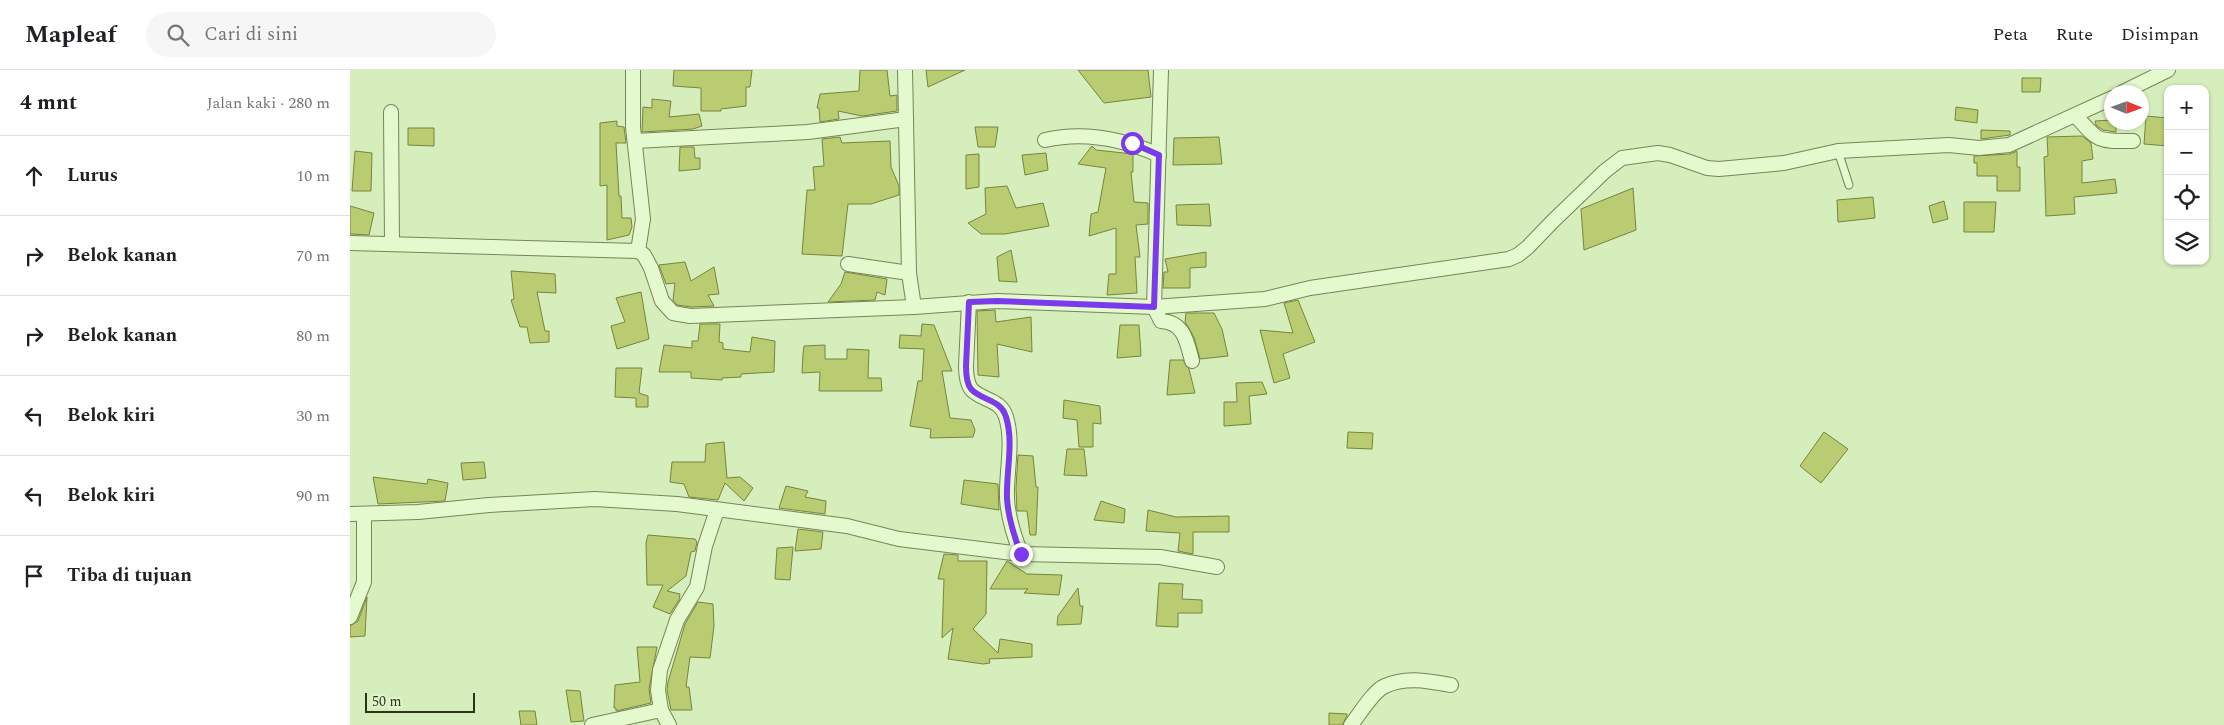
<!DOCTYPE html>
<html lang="id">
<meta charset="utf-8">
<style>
:root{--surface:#fff;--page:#f6f6f6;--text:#202124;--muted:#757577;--line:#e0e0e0}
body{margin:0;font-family:Spectral,serif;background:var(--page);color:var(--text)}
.controls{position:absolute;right:15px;top:15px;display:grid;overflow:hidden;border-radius:10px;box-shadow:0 1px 4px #0004}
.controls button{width:45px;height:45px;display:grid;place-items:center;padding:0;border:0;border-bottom:1px solid var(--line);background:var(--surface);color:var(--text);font:25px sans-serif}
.compass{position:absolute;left:1754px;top:15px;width:45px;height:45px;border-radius:50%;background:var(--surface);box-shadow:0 1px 4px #0004;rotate:91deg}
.scale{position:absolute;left:15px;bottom:12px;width:110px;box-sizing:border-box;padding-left:5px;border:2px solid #2d341b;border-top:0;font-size:14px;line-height:18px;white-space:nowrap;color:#2d341b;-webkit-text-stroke:4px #e1f5cc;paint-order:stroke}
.stop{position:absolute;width:15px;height:15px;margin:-11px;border:4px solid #7c3aed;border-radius:50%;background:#fff}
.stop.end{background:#7c3aed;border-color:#fff;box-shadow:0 1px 5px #0008}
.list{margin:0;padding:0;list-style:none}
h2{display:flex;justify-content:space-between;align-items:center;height:65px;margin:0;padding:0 20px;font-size:21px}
h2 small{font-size:16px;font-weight:400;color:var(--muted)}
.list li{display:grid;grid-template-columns:32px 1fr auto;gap:15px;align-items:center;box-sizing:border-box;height:80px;padding:0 20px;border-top:1px solid var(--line)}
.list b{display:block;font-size:19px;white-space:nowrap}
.list em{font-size:16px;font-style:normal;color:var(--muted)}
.icon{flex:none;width:28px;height:28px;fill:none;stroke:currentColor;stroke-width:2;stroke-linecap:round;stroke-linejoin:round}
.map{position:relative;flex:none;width:1874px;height:655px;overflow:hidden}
header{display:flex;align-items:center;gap:30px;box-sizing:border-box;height:70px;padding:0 25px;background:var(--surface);border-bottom:1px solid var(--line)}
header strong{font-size:24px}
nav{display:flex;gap:28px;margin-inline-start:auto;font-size:18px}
.search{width:350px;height:45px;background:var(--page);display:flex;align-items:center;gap:12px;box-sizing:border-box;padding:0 18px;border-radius:28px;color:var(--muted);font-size:19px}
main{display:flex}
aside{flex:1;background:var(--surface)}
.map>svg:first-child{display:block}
</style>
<header>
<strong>Mapleaf</strong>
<div class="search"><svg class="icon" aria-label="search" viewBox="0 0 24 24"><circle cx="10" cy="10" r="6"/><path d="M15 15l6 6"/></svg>Cari di sini</div>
<nav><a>Peta</a><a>Rute</a><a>Disimpan</a></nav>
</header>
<main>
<aside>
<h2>4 mnt<small>Jalan kaki · 280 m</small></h2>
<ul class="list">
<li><svg class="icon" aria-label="ahead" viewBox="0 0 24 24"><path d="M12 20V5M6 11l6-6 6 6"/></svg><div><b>Lurus</b></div><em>10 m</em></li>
<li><svg class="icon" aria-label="right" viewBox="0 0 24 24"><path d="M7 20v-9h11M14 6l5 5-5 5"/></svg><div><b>Belok kanan</b></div><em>70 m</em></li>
<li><svg class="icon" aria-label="right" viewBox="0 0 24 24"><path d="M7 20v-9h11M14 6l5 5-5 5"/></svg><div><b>Belok kanan</b></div><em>80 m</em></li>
<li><svg class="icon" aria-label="left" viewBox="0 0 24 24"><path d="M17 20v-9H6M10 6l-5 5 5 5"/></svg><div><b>Belok kiri</b></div><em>30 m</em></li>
<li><svg class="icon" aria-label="left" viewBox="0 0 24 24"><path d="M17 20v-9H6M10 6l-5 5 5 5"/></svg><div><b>Belok kiri</b></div><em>90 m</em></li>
<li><svg class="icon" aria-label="arrive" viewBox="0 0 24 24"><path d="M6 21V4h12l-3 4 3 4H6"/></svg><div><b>Tiba di tujuan</b></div></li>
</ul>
</aside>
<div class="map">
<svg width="1874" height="655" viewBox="0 0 1874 655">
<rect width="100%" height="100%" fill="#d6edbc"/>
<g fill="#bacc72" stroke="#77843c">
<path d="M324,0H402L400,17H396V36L371,39V41H351V18L323,16Z"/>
<path d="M510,0H537L540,26L547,25V41L512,46L488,41L489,49L470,52L469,38H467L470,24L509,21Z"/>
<path d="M576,0H615L578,17Z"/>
<path d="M728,0H798L801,27L754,33Z"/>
<path d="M1672,8H1691L1690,22H1672Z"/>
<path d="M302,29L321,31L319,47L349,44L352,56L343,59L292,62L293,37L302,38Z"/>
<path d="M1606,37L1628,40L1627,53L1605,50Z"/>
<path d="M1796,46L1818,48V76L1794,74Z"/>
<path d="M1762,50V52H1766V62L1753,60L1746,55L1745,51Z"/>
<path d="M267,51V56L274,57L276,73H266L269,126H271L272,148H281L282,157L279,165L257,170V115L250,116V53Z"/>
<path d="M625,57H648L645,77H628Z"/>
<path d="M58,58H84V76L58,75Z"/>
<path d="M1631,60L1660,61V65L1631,69Z"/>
<path d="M1732,66L1741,73L1743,89L1732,91V113L1765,109L1767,123L1724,127L1725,144L1696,146L1694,87L1698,86L1697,67Z"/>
<path d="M490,67L492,73L540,71L541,97L549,116V125L521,134H498L492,186L452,184L457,120H465L463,97L474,96L472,69Z"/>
<path d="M869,67L872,94L823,95L824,68Z"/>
<path d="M742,76L746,80L783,84V102H781L784,132L798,133V154L786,155L790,187H785L787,223L757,225L759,204H766V158L739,166L741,144L748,142L756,98L728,94Z"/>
<path d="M330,77H344L345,88H350V99L329,101Z"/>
<path d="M5,81L22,83L21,121H2Z"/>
<path d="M1667,81V97H1670V121H1647V106H1627V93H1624V86L1660,84Z"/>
<path d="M696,83L698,100L675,105L672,85Z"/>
<path d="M629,84V117L616,119V85Z"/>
<path d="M657,116L666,138L693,133L699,156L655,164H631L618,153L636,144L635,118Z"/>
<path d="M1283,118L1286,160L1234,180L1231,139Z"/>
<path d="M1523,127L1525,148L1488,152L1487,130Z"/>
<path d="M1594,131L1598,149L1583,153L1579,136Z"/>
<path d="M1614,132H1646L1644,162H1614Z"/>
<path d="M859,134L861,156L827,155L826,135Z"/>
<path d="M0,136L24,143L19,165L0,164Z"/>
<path d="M661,180L667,212L649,211L647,187Z"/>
<path d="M856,182V197L840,198V218H813L814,202H818L815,189Z"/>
<path d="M335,192L341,211L364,197L369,224L358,225L364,236L341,237L327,235L323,230L325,213L316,214L309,195Z"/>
<path d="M161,201L205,204L206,223L187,222L195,261H199V272L180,273L177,257H170L161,230L164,229Z"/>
<path d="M495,202L537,209L535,225L527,222L525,230L478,232L491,214Z"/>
<path d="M291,222L299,269L267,279L261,256L275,252L266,228Z"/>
<path d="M948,230L965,272L933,284L940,308L924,313L910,260L943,263L934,233Z"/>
<path d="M645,240L646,252L681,247L682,282L647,274L649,307L628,305L627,241Z"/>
<path d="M836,243H864L872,259L878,286L850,289L844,267L835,252Z"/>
<path d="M350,254H370L369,272L373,273V279L400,282L402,267L425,271L424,302L391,304V307L372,308V310L341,308V302H309L314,275L342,278V271H348Z"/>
<path d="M572,254L584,255L602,301H592L600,348L621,350L625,360L623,367L580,368L581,359L560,356L568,311H572L574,279L549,278L550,265L571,266Z"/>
<path d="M770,255H789L791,286L767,288Z"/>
<path d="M475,275V289H497V279L519,280L518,308H531L532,321H469L470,302L452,303L453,284L454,276Z"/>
<path d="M820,290H833L839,299L845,323L817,325Z"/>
<path d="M266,298H292L289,323L298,326V337H286V328L265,327Z"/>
<path d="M912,312L917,324L899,326L901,354L874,356V332H887L886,313Z"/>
<path d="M714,330L750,336L751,354L743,353V377H729L727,350L713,348Z"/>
<path d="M998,362L1023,363L1022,379L997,378Z"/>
<path d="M1474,362L1498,379L1471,413L1450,396Z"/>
<path d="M374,372L377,408L390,407L403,418L394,431L375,413L368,430L339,427L334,414L320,412L322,392H355L356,374Z"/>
<path d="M717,379H734L737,406L714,405Z"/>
<path d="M668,385L683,386L686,417H688L686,465H680L677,441H667L666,418Z"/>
<path d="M134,392L136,408L113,410L111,393Z"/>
<path d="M23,407L77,414L78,409L98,413L95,431L28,434Z"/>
<path d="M614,410L648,414L649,440L611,434Z"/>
<path d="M436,416L458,421L455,427L476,431L475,444L429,438Z"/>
<path d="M751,431L775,439L774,453L744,450Z"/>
<path d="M798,440L826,447L879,446V462H843V484L828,481L830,463L796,461Z"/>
<path d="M448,459L473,462L471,479L445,481Z"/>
<path d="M298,465L345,469L347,472L345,481L341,482L336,506L317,521L330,524L329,530L320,544L303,537L313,515H297L296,473Z"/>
<path d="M443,477L440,510L425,509L427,478Z"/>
<path d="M594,484L608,485V491H637L636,544L623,559L648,583L650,569L682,574V587L639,589L640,593L633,594L598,589L603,558L592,568L594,509H588Z"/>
<path d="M657,491L677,504L712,505L709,525L674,523L678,519H640Z"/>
<path d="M809,513L833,514L832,529L852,530V543H828V557L806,556Z"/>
<path d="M728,518L730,536H733L731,554L707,555L708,546Z"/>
<path d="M17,527L15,566L0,567V556L8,551Z"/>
<path d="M348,532L363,534L364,556L360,588L340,587L336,617H339L342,640H321L317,620L318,612L335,554Z"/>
<path d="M287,577H307L299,619L301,633L266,641V638H264L265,615L290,612Z"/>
<path d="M216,620L230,621L234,651L221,652Z"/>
<path d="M169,641H185L187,655H171Z"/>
<path d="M979,643L997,644V646L992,655H979Z"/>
</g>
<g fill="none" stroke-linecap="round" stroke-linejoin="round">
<g stroke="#768556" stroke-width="9">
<path id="service" d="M1488,81L1499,115"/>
</g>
<g stroke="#768556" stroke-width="16">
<g id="minor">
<path d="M283,0V57L293,149L288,181"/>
<path d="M555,0L559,203L564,237"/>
<path d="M811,0L804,237L811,251C834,252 837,272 842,291"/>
<path d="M1773,22L1818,0"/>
<path d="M41,42L42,173"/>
<path d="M1726,46C1749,72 1747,71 1783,71"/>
<path d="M695,70C734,61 773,69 809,85"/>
<path d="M285,71L458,62L556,49"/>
<path d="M0,173L288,181L294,185L301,198L312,231L323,243L340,246L564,237L647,231L804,237L915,229L960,218L1159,189L1168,185L1178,177L1203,151L1255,101L1272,88L1308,83L1320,85L1357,98L1369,99L1434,93L1488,81L1599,75L1629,78L1659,75L1762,28"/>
<path d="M498,194L559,203"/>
<path d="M619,232L616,296C616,303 617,313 621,319C632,331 651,329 656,347C664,372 656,402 657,428C658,448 664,466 671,484L810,487L867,497"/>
<path d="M0,444L68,442L139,435L245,429L327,434L497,456L549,469L671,484"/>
<path d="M0,547L14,512V444"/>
<path d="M242,655L311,640"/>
<path d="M319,655L311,640L308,620L310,600L327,550L347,517L355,476L367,440"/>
<path d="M1001,655C1009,645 1023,621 1035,616C1056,606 1079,611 1101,615"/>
</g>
</g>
<use href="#service" stroke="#e5f9cf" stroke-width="7"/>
<use href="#minor" stroke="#e5f9cf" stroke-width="14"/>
</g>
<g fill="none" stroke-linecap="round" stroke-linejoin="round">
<path stroke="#7c3aed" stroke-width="6" d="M671,484C664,466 658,448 657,428C656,402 664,372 656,347C651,329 632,331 621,319C617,314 616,303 616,296L619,232L647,231L804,237L809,85L782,73"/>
</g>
</svg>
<div class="controls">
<button>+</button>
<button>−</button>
<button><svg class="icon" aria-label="locate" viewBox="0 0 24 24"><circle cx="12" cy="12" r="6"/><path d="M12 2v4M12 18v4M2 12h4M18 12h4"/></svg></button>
<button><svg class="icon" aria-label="layers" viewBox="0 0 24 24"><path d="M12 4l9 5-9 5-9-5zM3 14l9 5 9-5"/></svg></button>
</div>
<svg class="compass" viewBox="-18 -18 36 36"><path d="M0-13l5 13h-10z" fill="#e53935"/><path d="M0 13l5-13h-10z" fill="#757577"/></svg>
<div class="scale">50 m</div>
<div class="stop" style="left:782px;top:73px"></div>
<div class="stop end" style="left:671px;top:484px"></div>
</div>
</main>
